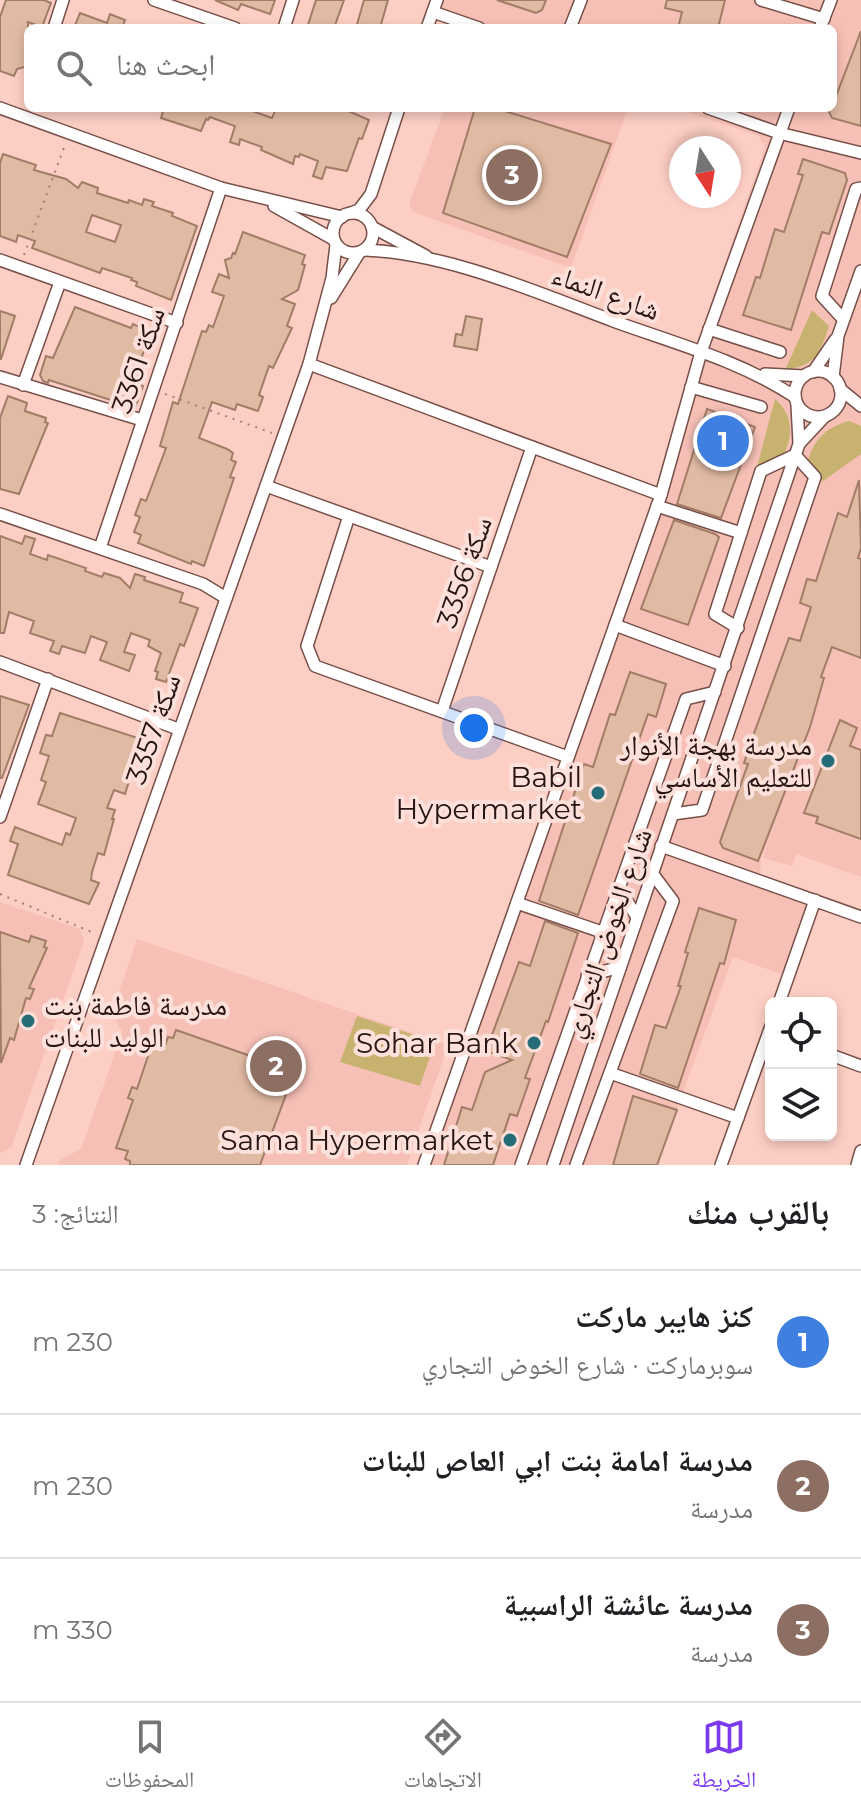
<!DOCTYPE html>
<html lang="ar">
<meta charset="utf-8">
<style>
:root{--surface:#fff;--page:#f6f6f6;--text:#202124;--muted:#757577;--line:#e0e0e0;--accent:#7c3aed}
body{margin:0;font-family:Montserrat,"Noto Naskh Arabic",sans-serif;background:var(--page);color:var(--text);direction:rtl}
.controls{position:absolute;right:24px;bottom:24px;display:grid;overflow:hidden;border-radius:12px;box-shadow:0 4px 12px #0003}
.controls button{width:72px;height:72px;display:grid;place-items:center;padding:0;border:0;border-bottom:2px solid var(--line);background:var(--surface);color:var(--text);font:40px sans-serif}
.compass{position:absolute;left:669px;top:136px;width:72px;height:72px;border-radius:50%;background:var(--surface);box-shadow:0 4px 12px #0003;rotate:168deg}
.you{position:absolute;left:474px;top:728px;width:28px;height:28px;margin:-20px;border:6px solid #fff;border-radius:50%;background:#1a73e8;box-shadow:0 0 0 12px #1a73e833}
.badge{display:grid;place-items:center;width:52px;height:52px;border-radius:50%;background:var(--accent);color:#fff;font-size:26px;font-weight:700}
.pin{position:absolute;translate:-50% -50%;border:4px solid #fff;box-shadow:0 2px 8px #0006}
.list{margin:0;padding:0;list-style:none}
h2{display:flex;justify-content:space-between;align-items:center;height:104px;margin:0;padding:0 32px;font-size:34px}
h2 small{font-size:26px;font-weight:400;color:var(--muted)}
.list li{display:grid;grid-template-columns:52px 1fr auto;gap:24px;align-items:center;box-sizing:border-box;height:144px;padding:0 32px;border-top:2px solid var(--line)}
.list b{display:block;font-size:30px;white-space:nowrap}
.list p{margin:0;font-size:26px;white-space:nowrap;color:var(--muted)}
.list em{font-size:26px;font-style:normal;color:var(--muted)}
.icon{flex:none;width:44px;height:44px;fill:none;stroke:currentColor;stroke-width:2;stroke-linecap:round;stroke-linejoin:round}
.map{position:relative;flex:none;width:861px;height:1165px;overflow:hidden;direction:ltr}
.search{position:absolute;background:var(--surface);box-shadow:0 4px 12px #0003;left:24px;right:24px;top:24px;height:88px;display:flex;align-items:center;gap:20px;box-sizing:border-box;padding:0 28px;border-radius:12px;color:var(--muted);font-size:30px}
.sheet{height:536px;background:var(--surface)}
nav{display:flex;justify-content:space-around;align-items:center;box-sizing:border-box;height:112px;border-top:2px solid var(--line);background:var(--surface);font-size:22px;color:var(--muted)}
nav a{display:grid;justify-items:center;gap:4px}
nav .on{color:var(--accent)}
.map>svg:first-child{display:block}
</style>
<div class="map">
<svg width="861" height="1165" viewBox="0 0 861 1165">
<rect width="100%" height="100%" fill="#fdcec4"/>
<g fill="#f6c0b6">
<path d="M437,0H861V584L837,647L834,648L861,658V877L796,854L792,866L763,858L770,837L761,858L760,874L822,896L795,979L733,957L656,1165H419L617,609L709,329L710,306L765,147L759,136L676,108H833V28H479L433,12Z"/>
<path d="M445,108H628L571,268L413,212L409,204Z"/>
<path d="M0,902L80,929L84,941L11,1148L0,1153Z"/>
<path d="M137,939L448,1045L407,1165H58L60,1160L81,1149L103,1087L122,1032L112,1012Z"/>
</g>
<g fill="#c8b270">
<path d="M812,310L829,326C820,354 816,365 785,370Z"/>
<path d="M775,399C794,416 793,435 783,457L757,467Z"/>
<path d="M849,421L861,426V454L823,481L815,477L807,464C813,440 825,428 849,421Z"/>
<path d="M357,1016L435,1042L420,1086L340,1062Z"/>
</g>
<g fill="#e1baa3" stroke="#a17d68" stroke-width="2" fill-rule="evenodd">
<path d="M6,0H44L51,3L42,27L28,22V66L17,69L14,76L0,71V17Z"/>
<path d="M215,0H275L270,14L241,4L238,10Z"/>
<path d="M316,0H344L334,28L326,25L325,28H307Z"/>
<path d="M364,0H388L380,28H356Z"/>
<path d="M497,0H546L542,10L536,13Z"/>
<path d="M667,0H725L718,28H678L682,12L665,8Z"/>
<path d="M80,13L107,23L110,14L125,20L122,28H74Z"/>
<path d="M861,31V126L832,118L827,108H833V95L836,96Z"/>
<path d="M164,108H244L272,118L276,108H342L369,120L362,139L359,138L347,171L326,167L322,179L313,176L318,161L300,154L299,157L295,156L293,164L261,150L262,147L240,139L239,145L230,142L235,126L210,117L208,120L206,119L201,131L161,118Z"/>
<path d="M475,108H495L611,144L567,257L443,213Z"/>
<path d="M3,154L36,165L34,170L66,179L78,188L82,182L98,188L97,193L128,203L129,200L142,205L144,199L154,202L152,206L173,213L172,216L197,226L171,300L136,286L137,282L131,280L132,278L102,268L100,273L32,248L35,241L18,235L16,242L0,236V163ZM92,215L121,225L115,242L86,232Z"/>
<path d="M803,159L845,173L847,180L829,234L822,232L791,330L743,315L756,277L760,278L775,229L784,232L803,175L798,174Z"/>
<path d="M243,232L305,255L302,264L305,265L298,290L282,299L295,304L287,326L292,328L273,368L269,366L259,395L263,397L258,411L237,404L235,410L212,402L199,438L227,449L233,453L231,460L236,462L230,477L234,478L204,566L192,561L191,564L138,543L141,535L134,532L140,517L135,515L141,499L146,501L166,448L160,446L173,402L178,404L202,331L206,332L209,325L213,327L224,296L212,292L219,274L229,278L225,260L231,258L233,253L235,254Z"/>
<path d="M75,307L131,328L133,324L151,332L141,359L145,360L133,382L143,386L135,408L49,380L48,383L43,381L40,375L46,356L53,358Z"/>
<path d="M0,311L15,316L1,359H0Z"/>
<path d="M466,316L482,319L477,350L454,346L456,334L462,335Z"/>
<path d="M8,396L27,403L25,411L46,418L45,422L48,423L19,494L0,489V418Z"/>
<path d="M707,409L755,427L721,518L677,504Z"/>
<path d="M859,480L861,548L858,558L861,559V658L832,647L821,677L824,678L810,727L758,861L723,848L720,842L748,764L744,763L753,736L789,638L800,641L811,607L800,603L807,579L816,581L838,513L847,517Z"/>
<path d="M674,520L715,534L719,537L688,625L641,609Z"/>
<path d="M0,536L22,544L25,536L35,539L30,554L47,560L48,555L86,568L85,571L102,577L104,573L120,578L130,588L135,574L145,577L144,580L183,593L180,602L198,608L184,646L180,644L166,682L156,679L158,672L155,671L161,653L148,646L150,640L131,633L124,652L135,655L129,671L100,660L107,642L91,636L85,653L62,646L59,654L50,651L54,641L30,633L34,621L9,612L4,633H0Z"/>
<path d="M630,672L666,684L656,717L648,714L578,915L539,901L584,764L593,767L610,714L615,715Z"/>
<path d="M0,696L29,705L2,778H0Z"/>
<path d="M60,713L138,738L136,743L139,744L125,773L131,775L125,794L114,790L107,808L115,810L112,819H114L104,855L98,853L92,872L91,880L99,883L89,904L8,875L18,844L10,841L15,827L62,845L66,833L70,835L76,818L38,804L46,782L41,780L49,756L40,753L46,735L52,736Z"/>
<path d="M840,720L857,728L850,746L861,750V839L816,823L818,817L804,813Z"/>
<path d="M699,908L736,920L724,964L720,963L678,1088L640,1074L655,1025L666,1028L681,986H678L688,953L685,952Z"/>
<path d="M545,921L578,933L548,1022L546,1021L525,1078L530,1079L517,1116L510,1114L493,1165H444L462,1107L472,1110L485,1072L512,1060L486,1051L519,962L530,966Z"/>
<path d="M0,932L29,942L31,936L46,941L44,947L47,948L29,988L34,989L30,999L26,998L14,1040L10,1038L1,1063Z"/>
<path d="M176,1030L268,1062L274,1043L290,1049L283,1067L288,1068L282,1087L288,1089L260,1165H130V1161L125,1159L128,1151L116,1148L133,1100L128,1098L132,1087L137,1089L153,1041L165,1046L168,1037L173,1038Z"/>
<path d="M633,1096L677,1110L657,1165H613Z"/>
</g>
<g fill="none" stroke-linecap="round" stroke-linejoin="round">
<g stroke="#774f48" stroke-width="14">
<g id="minor">
<path d="M154,0L235,28"/>
<path d="M761,0L824,19"/>
<path d="M433,12L479,28"/>
<path d="M54,28L63,0"/>
<path d="M284,28L293,0"/>
<path d="M427,28L437,0"/>
<path d="M570,28L581,0"/>
<path d="M820,28L831,0"/>
<path d="M0,108L221,188L342,217"/>
<path d="M708,108L779,133L861,153"/>
<path d="M274,206L333,239"/>
<circle cx="353" cy="233" r="20"/>
<path d="M351,213L359,210L371,194L399,108"/>
<path d="M372,227L426,256"/>
<path d="M365,250C448,253 538,293 616,322C677,344 741,361 795,397"/>
<path d="M0,260L177,323"/>
<path d="M331,298L359,253"/>
<path d="M843,319L822,296L856,189L861,188"/>
<path d="M709,329L780,352"/>
<path d="M309,364L661,495"/>
<circle cx="818" cy="394" r="23"/>
<path d="M813,372L835,340"/>
<path d="M765,374L804,376"/>
<path d="M0,377L142,420"/>
<path d="M833,377L838,336L861,271"/>
<path d="M23,385L60,282"/>
<path d="M691,387L761,407"/>
<path d="M840,389L861,406"/>
<path d="M797,405L799,443"/>
<path d="M266,486L491,567"/>
<path d="M657,506L741,533"/>
<path d="M0,514L203,584L226,598"/>
<path d="M349,516L307,646L315,666L568,757"/>
<path d="M100,548L221,188"/>
<path d="M615,625L725,666"/>
<path d="M0,662L178,729"/>
<path d="M442,711L532,447"/>
<path d="M673,814L702,810L815,477L795,455L761,471L715,614L738,628"/>
<path d="M0,817L48,679"/>
<path d="M661,846L861,917"/>
<path d="M618,887L637,917"/>
<path d="M517,903L602,932"/>
<path d="M587,976L620,967"/>
<path d="M779,1003L815,900"/>
<path d="M831,1055L861,1066"/>
<path d="M610,1073L738,1118"/>
<path d="M26,1165L309,364L332,278L336,245"/>
<path d="M424,1165L661,495L701,352L789,108"/>
<path d="M521,1165L686,699L715,692"/>
<path d="M553,1165L799,444L824,417"/>
<path d="M576,1165L673,901L652,873"/>
<path d="M721,1165L771,1026"/>
<path d="M857,1165L861,1151"/>
</g>
</g>
<g stroke="#a38079" stroke-width="2" stroke-dasharray="2 6" stroke-linecap="butt">
<path d="M24,255L65,145"/>
<path d="M165,394L272,433"/>
<path d="M0,894L94,933"/>
</g>
<use href="#minor" stroke="#fff" stroke-width="11"/>
</g>
<g fill="#246c78" stroke="#fde0da" stroke-width="3">
<circle cx="828" cy="761" r="8"/>
<circle cx="598" cy="793" r="8"/>
<circle cx="28" cy="1021" r="8"/>
<circle cx="534" cy="1043" r="8"/>
<circle cx="510" cy="1140" r="8"/>
</g>
<g text-anchor="middle" stroke-width="8" stroke-linejoin="round" paint-order="stroke">
<g font-size="28" fill="#261512" stroke="#fde0da">
<text transform="translate(606 292) rotate(20)" y="10">شارع النماء</text>
<text transform="translate(138 360) rotate(-71)" y="10">سكة 3361</text>
<text transform="translate(464 572) rotate(-71)" y="10">سكة 3356</text>
<text transform="translate(153 729) rotate(-71)" y="10">سكة 3357</text>
<text transform="translate(607 933) rotate(-71)" y="10">شارع الخوض التجاري</text>
</g>
<g font-size="28" fill="#261512" stroke="#fde0da" text-anchor="end">
<text x="812" y="755">مدرسة بهجة الأنوار<tspan x="812" dy="32">للتعليم الأساسي</tspan></text>
<text x="582" y="787">Babil<tspan x="582" dy="32">Hypermarket</tspan></text>
<text x="44" y="1015" text-anchor="start">مدرسة فاطمة بنت<tspan x="44" dy="32">الوليد للبنات</tspan></text>
<text x="518" y="1053">Sohar Bank</text>
<text x="494" y="1150">Sama Hypermarket</text>
</g>
</g>
</svg>
<div class="controls">
<button><svg class="icon" aria-label="locate" viewBox="0 0 24 24"><circle cx="12" cy="12" r="6"/><path d="M12 2v4M12 18v4M2 12h4M18 12h4"/></svg></button>
<button><svg class="icon" aria-label="layers" viewBox="0 0 24 24"><path d="M12 4l9 5-9 5-9-5zM3 14l9 5 9-5"/></svg></button>
</div>
<svg class="compass" viewBox="-18 -18 36 36"><path d="M0-13l5 13h-10z" fill="#e53935"/><path d="M0 13l5-13h-10z" fill="#757577"/></svg>
<div class="you"></div>
<div class="pin badge" style="left:723px;top:441px;background:#3f7fe0">1</div>
<div class="pin badge" style="left:276px;top:1066px;background:#8d6e63">2</div>
<div class="pin badge" style="left:512px;top:175px;background:#8d6e63">3</div>
<div class="search"><svg class="icon" aria-label="search" viewBox="0 0 24 24"><circle cx="10" cy="10" r="6"/><path d="M15 15l6 6"/></svg>ابحث هنا</div>
</div>
<section class="sheet">
<h2>بالقرب منك<small>النتائج: 3</small></h2>
<ul class="list">
<li><span class="badge" style="background:#3f7fe0">1</span><div><b>كنز هايبر ماركت</b><p>سوبرماركت · شارع الخوض التجاري</p></div><em>230 m</em></li>
<li><span class="badge" style="background:#8d6e63">2</span><div><b>مدرسة امامة بنت ابي العاص للبنات</b><p>مدرسة</p></div><em>230 m</em></li>
<li><span class="badge" style="background:#8d6e63">3</span><div><b>مدرسة عائشة الراسبية</b><p>مدرسة</p></div><em>330 m</em></li>
</ul>
</section>
<nav>
<a class="on"><svg class="icon" aria-label="map" viewBox="0 0 24 24"><path d="M3 6l6-2 6 2 6-2v14l-6 2-6-2-6 2zM9 4v14M15 6v14"/></svg>الخريطة</a>
<a><svg class="icon" aria-label="directions" viewBox="0 0 24 24"><path d="M12 3l9 9-9 9-9-9zM9 14v-3h6M13 9l2 2-2 2"/></svg>الاتجاهات</a>
<a><svg class="icon" aria-label="saved" viewBox="0 0 24 24"><path d="M7 4h10v16l-5-4-5 4z"/></svg>المحفوظات</a>
</nav>
